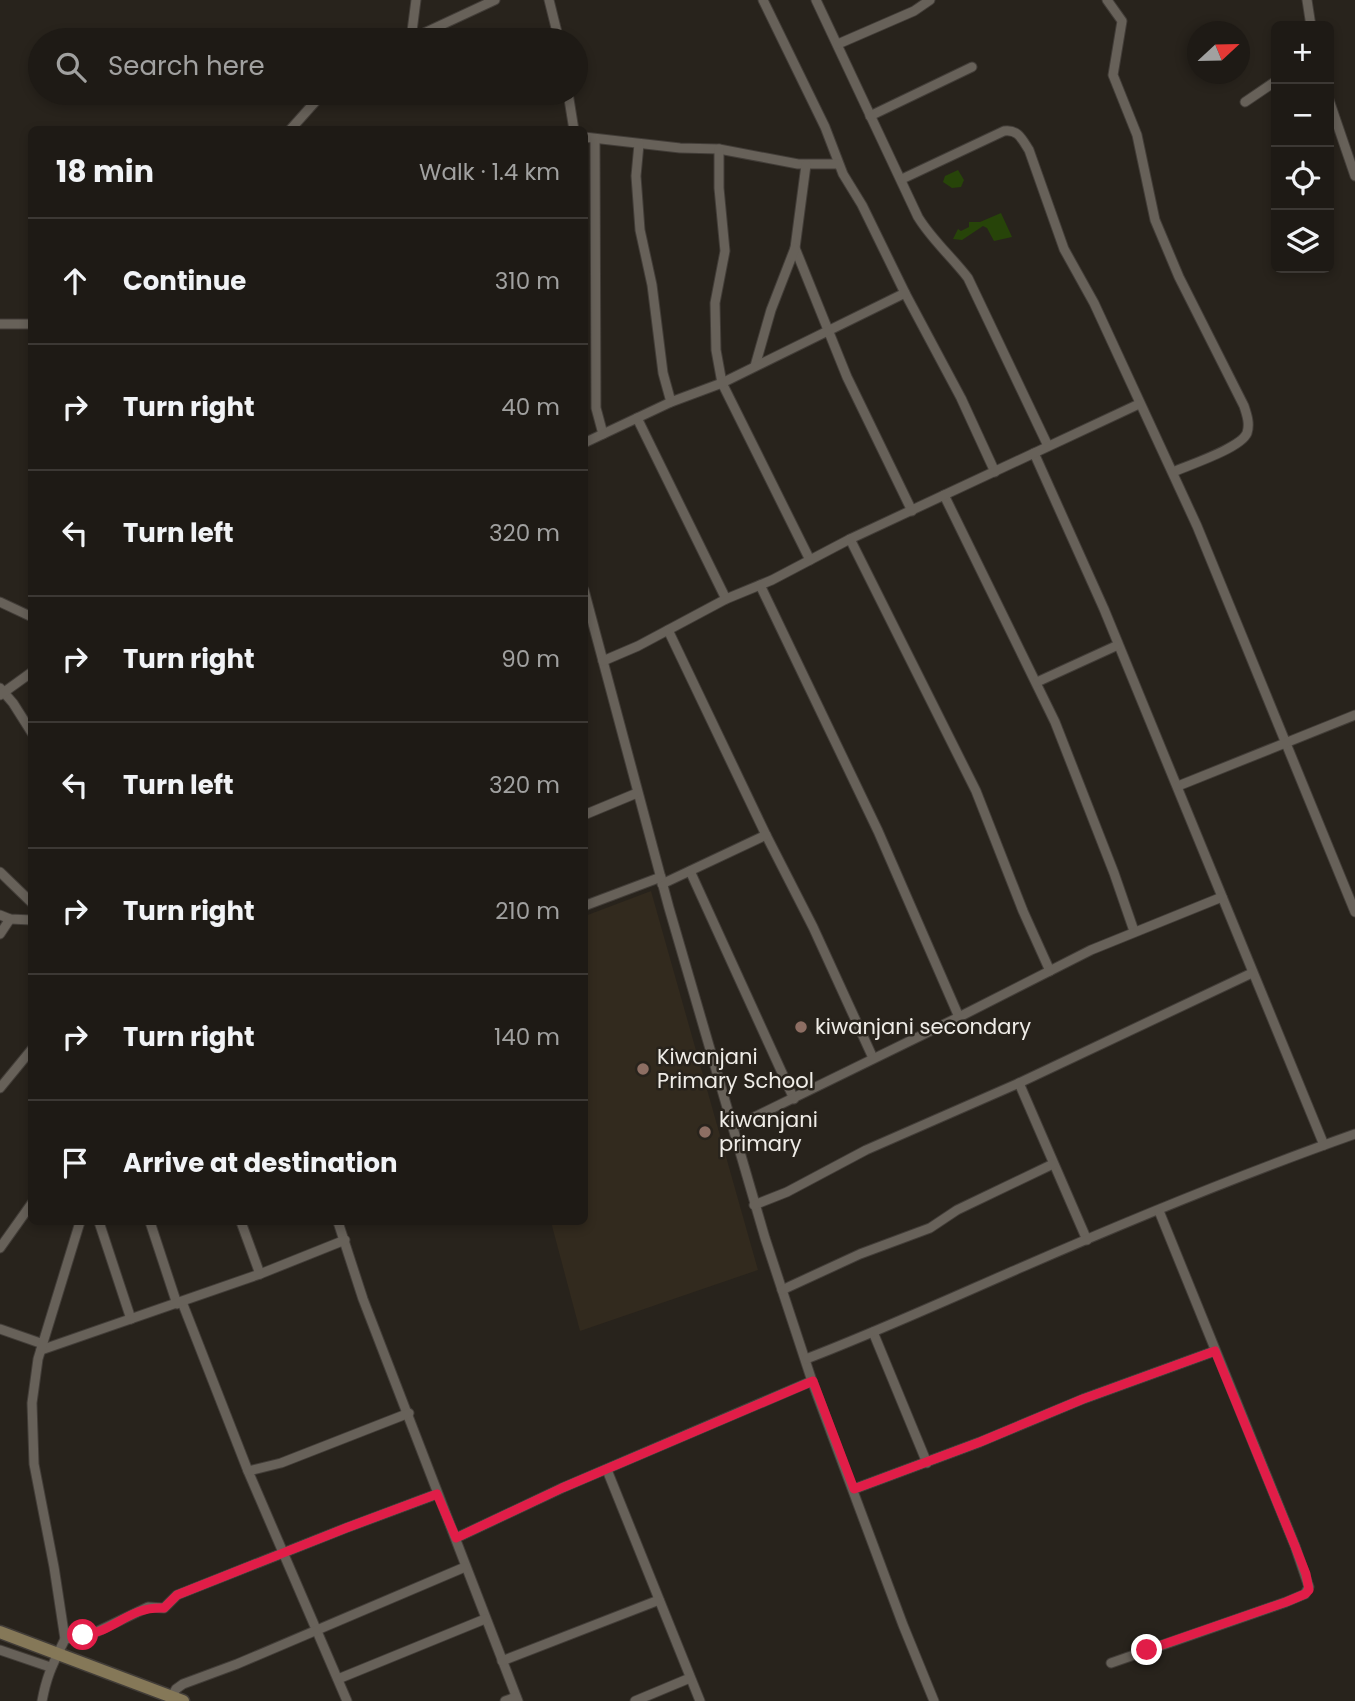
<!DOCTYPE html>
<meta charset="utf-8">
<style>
:root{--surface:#1e1a15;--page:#26231e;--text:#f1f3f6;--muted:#a1a1a0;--line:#3c3834}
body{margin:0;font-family:Poppins,sans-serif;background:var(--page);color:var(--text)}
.controls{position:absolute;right:21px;top:21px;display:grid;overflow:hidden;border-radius:10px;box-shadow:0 4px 10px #0003}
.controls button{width:63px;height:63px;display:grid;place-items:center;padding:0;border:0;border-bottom:2px solid var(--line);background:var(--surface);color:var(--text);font:35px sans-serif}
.compass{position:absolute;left:1187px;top:21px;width:63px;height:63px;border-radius:50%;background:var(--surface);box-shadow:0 4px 10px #0003;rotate:68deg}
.stop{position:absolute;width:21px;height:21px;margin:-16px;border:5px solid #e11d48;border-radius:50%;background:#fff}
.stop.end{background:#e11d48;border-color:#fff;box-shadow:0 2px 7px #0008}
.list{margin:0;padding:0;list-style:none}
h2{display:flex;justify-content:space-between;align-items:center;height:91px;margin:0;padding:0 28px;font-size:30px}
h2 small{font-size:23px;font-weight:400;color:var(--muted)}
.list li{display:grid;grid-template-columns:46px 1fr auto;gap:21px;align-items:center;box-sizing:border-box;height:126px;padding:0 28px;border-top:2px solid var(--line)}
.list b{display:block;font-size:26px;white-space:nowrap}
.list em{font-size:23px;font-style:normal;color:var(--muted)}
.icon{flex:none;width:38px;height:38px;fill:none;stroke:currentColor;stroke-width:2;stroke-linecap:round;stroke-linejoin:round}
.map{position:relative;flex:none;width:1355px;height:1701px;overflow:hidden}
.search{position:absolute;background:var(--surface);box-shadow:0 4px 10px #0003;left:28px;top:28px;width:560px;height:77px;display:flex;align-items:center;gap:18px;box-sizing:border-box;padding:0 24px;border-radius:38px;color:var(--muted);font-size:26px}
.panel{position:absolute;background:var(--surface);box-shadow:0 4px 10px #0003;left:28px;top:126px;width:560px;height:1099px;border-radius:10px}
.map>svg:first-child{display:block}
</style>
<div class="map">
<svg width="1355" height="1701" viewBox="0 0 1355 1701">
<rect width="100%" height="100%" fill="#28231c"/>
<path fill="#322a1e" d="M651,891L758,1270L580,1331L551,1222H584L585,916Z"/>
<g fill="#274409">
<path d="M958,170L964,180L961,187L952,188L943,182L945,176Z"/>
<path d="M1001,213L1012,237L994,241L987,228L983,226L962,240L953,239L958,229L961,231L969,227V222H980Z"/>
</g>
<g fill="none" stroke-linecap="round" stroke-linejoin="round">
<g stroke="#423d38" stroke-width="11">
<g id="street">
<path d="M549,0L559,40"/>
<path d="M763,0L825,127L843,174L862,205L905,293L961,398L995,472"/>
<path d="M816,0L918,217C932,240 952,257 968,278L1048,446"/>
<path d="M1107,0L1122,21L1113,75L1137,135L1155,220L1179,277L1244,406C1247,415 1250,424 1247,433C1241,448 1189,465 1173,472"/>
<path d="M1307,0L1311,26"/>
<path d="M411,39L416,0"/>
<path d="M409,40L495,0"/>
<path d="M838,44L914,11L930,0"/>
<path d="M568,93L574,130"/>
<path d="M1329,100L1355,176"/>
<path d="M1245,102L1276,81"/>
<path d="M870,116L972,67"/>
<path d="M290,130L323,93"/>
<path d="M584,137L680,148L719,149L798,164H838"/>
<path d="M595,139L596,408L603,434"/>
<path d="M639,144L636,176L640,230L652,285L663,373L671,402"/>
<path d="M719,149V188L725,251L715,303L716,350L722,383L810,560"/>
<path d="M806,165L795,248L847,377L912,511"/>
<path d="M902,179L1004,131C1018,129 1022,139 1029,150L1064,249L1094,303L1197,526L1355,912"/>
<path d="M0,324H32"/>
<path d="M755,366L771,310L795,248"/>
<path d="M637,418L726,599"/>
<path d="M584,443L671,402L722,383L905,293"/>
<path d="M1034,453L1104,609L1324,1145"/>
<path d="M944,495L1055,722L1114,873L1134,931"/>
<path d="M850,539L976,791L1023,911L1050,971"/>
<path d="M760,585L878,831L959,1017"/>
<path d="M584,590L669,908L765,1238L812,1381L903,1625L934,1701"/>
<path d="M0,602L32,617"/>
<path d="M668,630L766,835L813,927L873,1058"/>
<path d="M603,661L638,646L726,599L772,580L850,539L1139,404"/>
<path d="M1037,682L1118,645"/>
<path d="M0,688L13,703L32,733"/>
<path d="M0,695L32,672"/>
<path d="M1178,786L1355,715"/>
<path d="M584,815L637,793"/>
<path d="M690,871L794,1099"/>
<path d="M0,872L32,903"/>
<path d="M662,884L766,835"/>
<path d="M584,906L661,877"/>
<path d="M0,915L10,919L32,920"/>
<path d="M0,934L10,919"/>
<path d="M1019,1083L1087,1240"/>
<path d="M0,1088L32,1049"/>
<path d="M734,1127L959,1017L1091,950L1222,897"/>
<path d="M754,1205L787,1192L866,1150L1019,1083L1252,973"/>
<path d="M99,1222L131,1319"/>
<path d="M150,1222L177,1304"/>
<path d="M241,1222L260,1274"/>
<path d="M338,1222L363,1299L518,1701"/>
<path d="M0,1248L32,1203"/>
<path d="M782,1290L860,1254L930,1228L957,1210L1053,1164"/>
<path d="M182,1302L248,1471L347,1701"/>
<path d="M0,1329L43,1344"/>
<path d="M873,1332L927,1463"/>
<path d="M41,1350L260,1274L345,1240"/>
<path d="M806,1359C879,1331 949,1299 1020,1268C1130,1220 1242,1174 1355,1134"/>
<path d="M607,1470L700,1701"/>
<path d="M248,1471L281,1463L409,1413"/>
<path d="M854,1489L980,1442L1083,1399L1215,1351"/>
<path d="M456,1538L562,1488L812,1381"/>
<path d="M65,1639L54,1567L34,1464L32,1403L38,1359L80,1222"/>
<path d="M0,1650L50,1667"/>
<path d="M502,1661L659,1600"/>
<path d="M1111,1663L1286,1602L1305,1594L1309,1587L1295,1546L1159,1211"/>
<path d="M338,1679L485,1619"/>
<path d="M171,1698L176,1689L183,1684L237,1664L465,1567"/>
<path d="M42,1701C47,1674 53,1664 65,1639L94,1633L148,1607L164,1608L177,1595L346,1528L437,1494"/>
<path d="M505,1701L516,1697"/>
<path d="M635,1701L690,1678"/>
</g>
</g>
<g stroke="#423d38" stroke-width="15">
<path id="secondary" d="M0,1632L183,1701"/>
</g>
<use href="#street" stroke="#676159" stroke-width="9"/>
<use href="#secondary" stroke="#857858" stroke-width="12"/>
</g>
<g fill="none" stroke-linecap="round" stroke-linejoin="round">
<path stroke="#e11d48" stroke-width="9" d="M83,1635C115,1632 128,1606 164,1608L177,1595L346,1528L437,1494L456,1538L562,1488L813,1381L854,1489L980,1442L1083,1399L1215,1351L1295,1546L1306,1574L1309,1590L1305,1594L1286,1602L1147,1650"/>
</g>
<g fill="#8d6e63" stroke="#28231c" stroke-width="2.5">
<circle cx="801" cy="1027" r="7"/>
<circle cx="643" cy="1069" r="7"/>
<circle cx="705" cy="1132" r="7"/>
</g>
<g text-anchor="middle" stroke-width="5" stroke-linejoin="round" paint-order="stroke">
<g font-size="21" fill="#efece7" stroke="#28231c" text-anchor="start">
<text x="815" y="1034">kiwanjani secondary</text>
<text x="657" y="1064">Kiwanjani<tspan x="657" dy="24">Primary School</tspan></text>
<text x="719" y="1127">kiwanjani<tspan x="719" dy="24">primary</tspan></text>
</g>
</g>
</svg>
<div class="controls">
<button>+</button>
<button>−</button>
<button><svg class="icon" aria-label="locate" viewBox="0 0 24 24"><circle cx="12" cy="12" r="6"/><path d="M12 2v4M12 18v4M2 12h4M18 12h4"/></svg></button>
<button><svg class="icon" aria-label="layers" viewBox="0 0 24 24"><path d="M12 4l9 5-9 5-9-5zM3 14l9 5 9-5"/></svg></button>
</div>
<svg class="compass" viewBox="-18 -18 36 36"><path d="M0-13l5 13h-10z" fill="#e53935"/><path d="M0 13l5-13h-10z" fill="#a1a1a0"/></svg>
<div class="stop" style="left:83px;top:1635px"></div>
<div class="stop end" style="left:1147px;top:1650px"></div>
<div class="search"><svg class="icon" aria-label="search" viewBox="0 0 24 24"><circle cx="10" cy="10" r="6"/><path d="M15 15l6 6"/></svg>Search here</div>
<section class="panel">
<h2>18 min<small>Walk · 1.4 km</small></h2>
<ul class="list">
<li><svg class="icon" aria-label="ahead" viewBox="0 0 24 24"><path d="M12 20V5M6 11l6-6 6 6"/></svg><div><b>Continue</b></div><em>310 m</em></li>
<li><svg class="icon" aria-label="right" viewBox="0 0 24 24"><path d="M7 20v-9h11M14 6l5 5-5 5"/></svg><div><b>Turn right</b></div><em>40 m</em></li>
<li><svg class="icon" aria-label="left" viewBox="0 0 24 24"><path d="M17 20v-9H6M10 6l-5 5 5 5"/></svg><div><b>Turn left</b></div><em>320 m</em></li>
<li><svg class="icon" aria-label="right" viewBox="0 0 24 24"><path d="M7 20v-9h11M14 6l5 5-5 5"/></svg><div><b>Turn right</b></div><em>90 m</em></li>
<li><svg class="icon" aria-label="left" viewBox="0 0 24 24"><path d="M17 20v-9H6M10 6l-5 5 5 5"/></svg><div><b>Turn left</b></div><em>320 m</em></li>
<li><svg class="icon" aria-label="right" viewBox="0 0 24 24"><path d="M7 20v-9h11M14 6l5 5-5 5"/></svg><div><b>Turn right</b></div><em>210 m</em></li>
<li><svg class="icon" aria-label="right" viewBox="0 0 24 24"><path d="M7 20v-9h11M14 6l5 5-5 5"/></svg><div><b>Turn right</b></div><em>140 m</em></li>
<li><svg class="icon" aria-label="arrive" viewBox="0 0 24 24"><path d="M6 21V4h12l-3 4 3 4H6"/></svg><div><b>Arrive at destination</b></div></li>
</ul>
</section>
</div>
